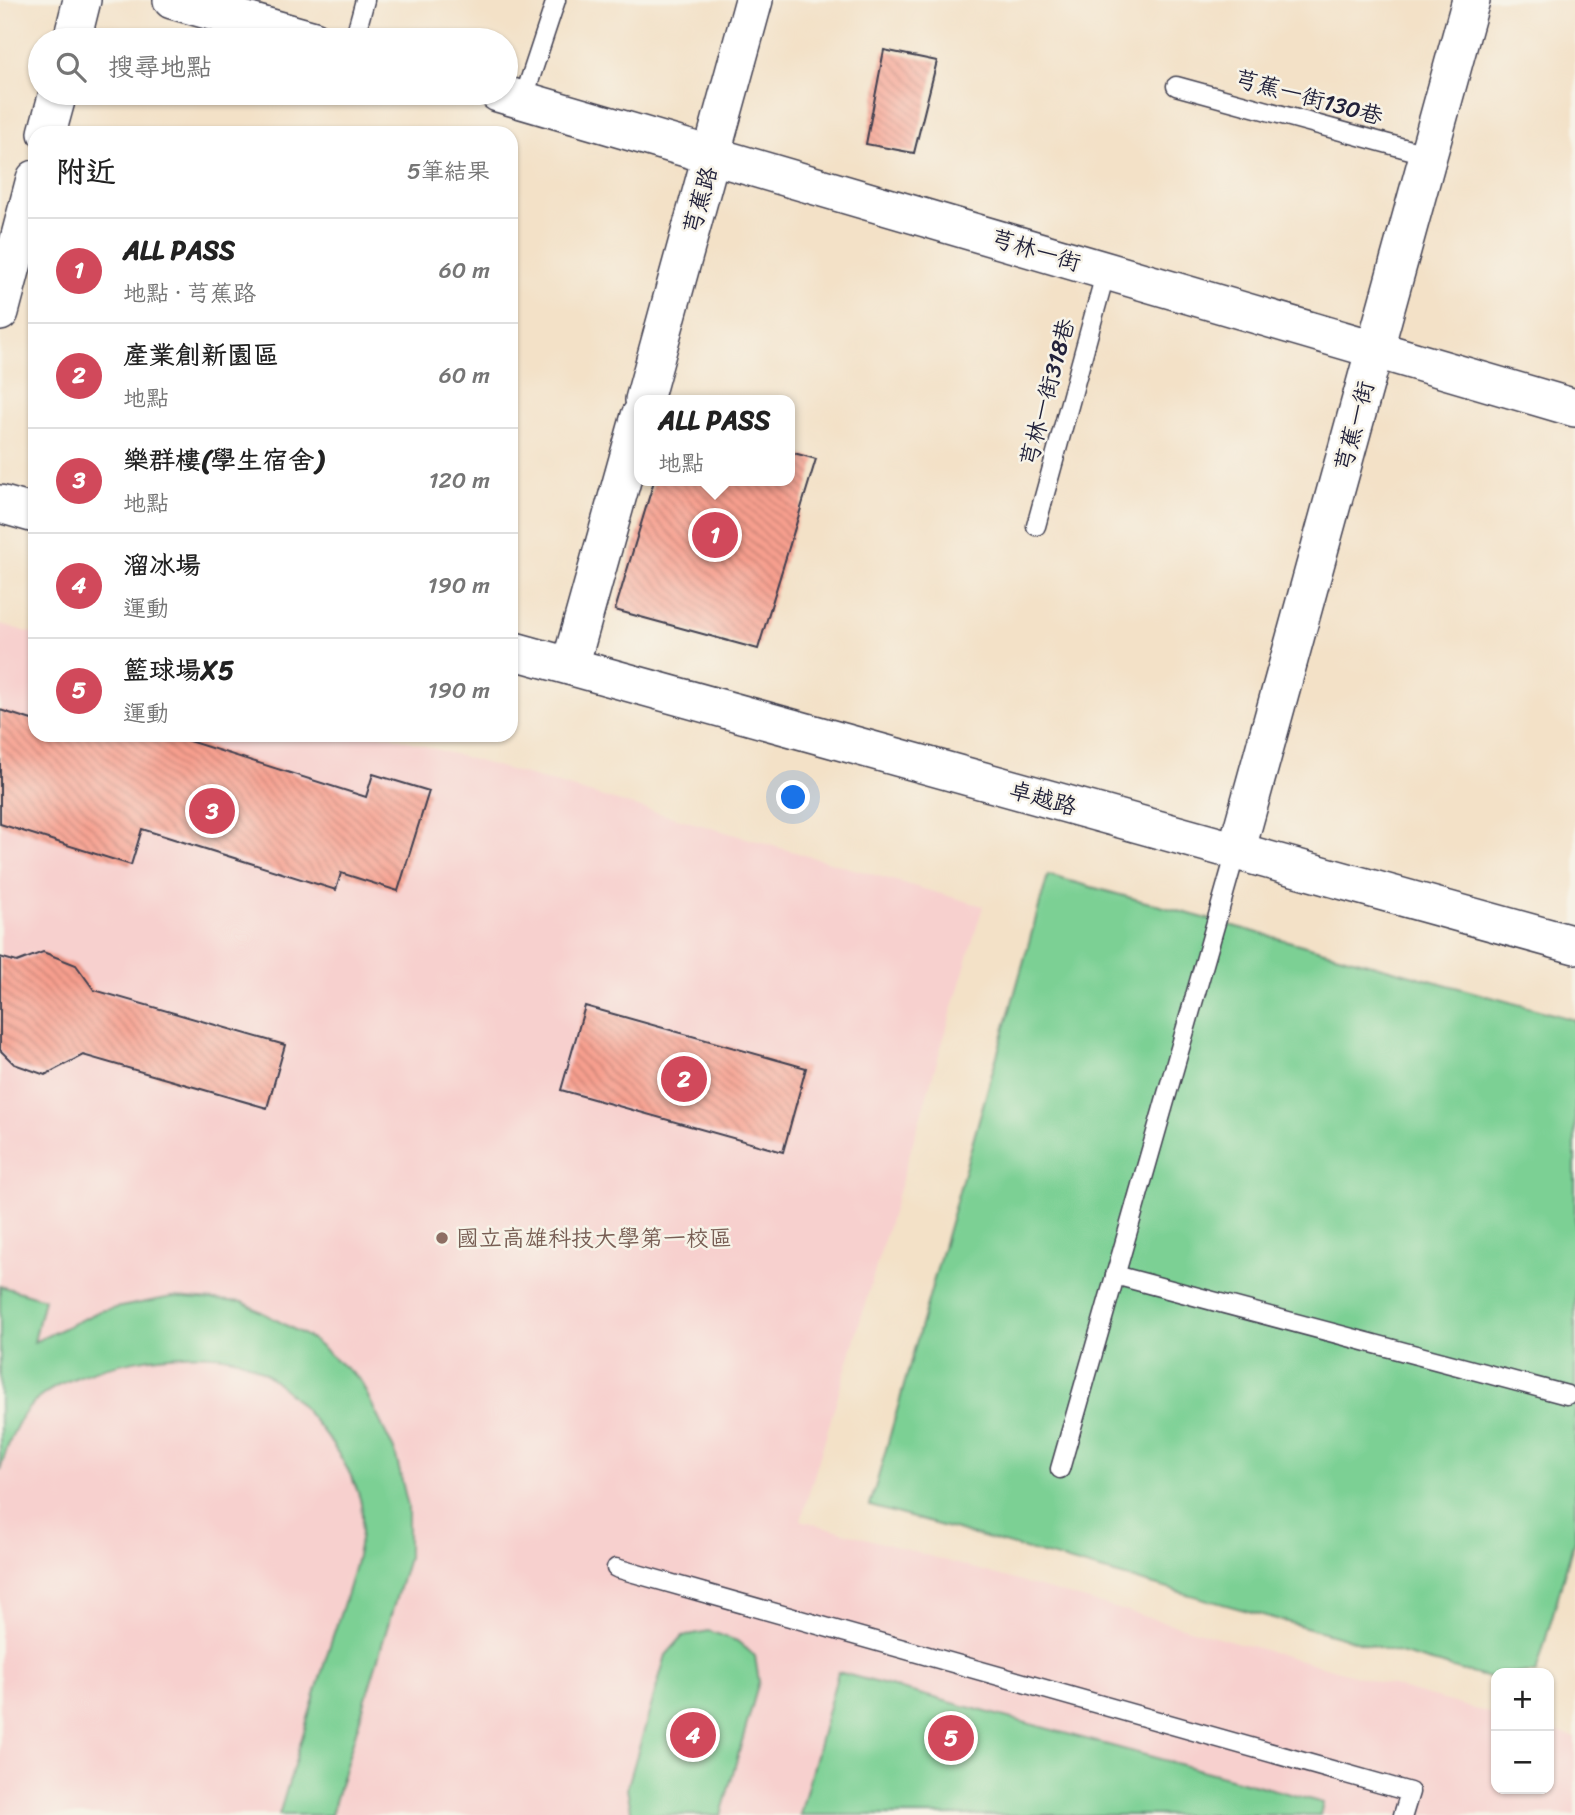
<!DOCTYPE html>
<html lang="zh-TW">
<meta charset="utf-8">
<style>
:root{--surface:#fff;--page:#f2f2f2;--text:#222;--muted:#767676;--line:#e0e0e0;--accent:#d1495b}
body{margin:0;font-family:Sriracha,"LXGW WenKai TC",sans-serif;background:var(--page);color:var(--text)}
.controls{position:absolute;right:21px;bottom:21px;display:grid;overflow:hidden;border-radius:14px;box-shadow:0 2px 5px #0004}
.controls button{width:63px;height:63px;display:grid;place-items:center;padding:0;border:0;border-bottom:2px solid var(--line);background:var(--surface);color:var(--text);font:35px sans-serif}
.you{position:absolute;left:794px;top:798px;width:24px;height:24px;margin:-18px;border:5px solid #fff;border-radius:50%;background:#1a73e8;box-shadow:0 0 0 10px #1a73e833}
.badge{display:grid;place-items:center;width:46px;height:46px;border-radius:50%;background:var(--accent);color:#fff;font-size:23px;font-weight:700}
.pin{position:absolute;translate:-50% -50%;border:4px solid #fff;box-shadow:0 2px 7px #0006}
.popup{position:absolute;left:634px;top:395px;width:161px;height:91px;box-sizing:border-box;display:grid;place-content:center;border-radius:14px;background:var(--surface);filter:drop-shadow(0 2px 5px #0005);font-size:23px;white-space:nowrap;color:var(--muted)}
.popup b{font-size:26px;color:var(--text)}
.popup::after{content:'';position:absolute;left:50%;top:100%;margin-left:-14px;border:14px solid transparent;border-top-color:var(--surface)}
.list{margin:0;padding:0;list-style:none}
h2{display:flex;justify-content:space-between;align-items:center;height:91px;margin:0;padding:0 28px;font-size:30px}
h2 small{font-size:23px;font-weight:400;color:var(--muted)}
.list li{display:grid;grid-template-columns:46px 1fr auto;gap:21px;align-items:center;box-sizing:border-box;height:105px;padding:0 28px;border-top:2px solid var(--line)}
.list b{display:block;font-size:26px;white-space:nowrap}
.list p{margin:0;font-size:23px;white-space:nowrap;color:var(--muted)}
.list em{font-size:23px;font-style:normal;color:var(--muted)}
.icon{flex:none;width:38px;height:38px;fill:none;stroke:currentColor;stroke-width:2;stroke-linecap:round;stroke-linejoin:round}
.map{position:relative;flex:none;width:1575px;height:1815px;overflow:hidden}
.search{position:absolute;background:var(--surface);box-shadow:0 2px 5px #0004;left:28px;top:28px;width:490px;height:77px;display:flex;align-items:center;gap:18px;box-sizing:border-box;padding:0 24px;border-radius:38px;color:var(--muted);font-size:26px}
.panel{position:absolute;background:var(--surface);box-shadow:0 2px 5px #0004;left:28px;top:126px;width:490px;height:616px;border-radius:21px}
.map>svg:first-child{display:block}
</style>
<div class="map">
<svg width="1575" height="1815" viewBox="0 0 1575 1815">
<defs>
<pattern id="building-back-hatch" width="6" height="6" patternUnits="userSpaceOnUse" patternTransform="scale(1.75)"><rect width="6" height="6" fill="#f79f8e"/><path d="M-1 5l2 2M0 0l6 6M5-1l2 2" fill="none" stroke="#c88175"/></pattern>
</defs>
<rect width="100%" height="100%" fill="#f7f3e8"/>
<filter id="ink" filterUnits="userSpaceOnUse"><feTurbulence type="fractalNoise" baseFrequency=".0143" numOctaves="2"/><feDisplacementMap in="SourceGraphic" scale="14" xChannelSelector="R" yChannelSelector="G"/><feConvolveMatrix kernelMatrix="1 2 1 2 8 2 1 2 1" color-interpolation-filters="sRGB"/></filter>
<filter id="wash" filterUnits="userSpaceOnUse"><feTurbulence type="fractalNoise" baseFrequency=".00686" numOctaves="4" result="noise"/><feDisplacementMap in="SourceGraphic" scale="28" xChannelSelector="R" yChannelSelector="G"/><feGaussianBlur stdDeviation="1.57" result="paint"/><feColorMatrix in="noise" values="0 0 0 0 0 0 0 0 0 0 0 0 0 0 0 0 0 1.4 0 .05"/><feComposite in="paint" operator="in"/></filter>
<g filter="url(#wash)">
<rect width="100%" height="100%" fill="#f3e1c7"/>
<path fill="#f7d0ce" d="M0,624L35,634V735H387L983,906L801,1520L1496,1715V1789H1549V1729L1575,1737V1815H0Z"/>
<g fill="#7cd094" stroke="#4f7968" stroke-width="2">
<path d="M1048,875L1575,1020V1537L1536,1673H1496V1680L870,1506Z"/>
<path d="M0,1286L44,1299L34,1342L100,1311L172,1297L243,1302L310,1338L360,1380L395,1452L408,1506V1558L331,1815H279C296,1759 313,1703 329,1648C341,1610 370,1536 360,1499C348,1454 283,1372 237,1359C188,1345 79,1365 39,1398C17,1415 7,1446 0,1471Z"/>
<path d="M709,1631L737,1641L755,1656L759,1682L721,1815H632L627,1789L666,1655L683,1636Z"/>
<path d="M838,1672L1323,1803L1320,1815H800Z"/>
</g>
<g id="blocks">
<g fill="url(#building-back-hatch)">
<path d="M884,50L937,61L914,153L866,144Z"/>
<path d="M790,452L816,459L758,649L615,610L654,481H790Z"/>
<path d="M0,710L35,721V735H170L366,797L373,774L429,791L398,891L341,873L336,890L142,829L131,865L0,824Z"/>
<path d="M43,952L76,965L94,990L285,1045L267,1108L83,1055L45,1075L14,1064L0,1050V957L17,962Z"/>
<path d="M585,1006L806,1068L783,1152L561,1090Z"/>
</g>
</g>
</g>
<g filter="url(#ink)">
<use href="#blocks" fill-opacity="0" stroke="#413f50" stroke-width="2"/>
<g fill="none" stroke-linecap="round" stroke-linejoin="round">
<g stroke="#413f50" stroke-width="21">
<g id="service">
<path d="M354,40L365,0"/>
<path d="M1176,86L1429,155"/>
<path d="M523,100L556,0"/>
<path d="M1036,526L1106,271"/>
<path d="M1115,1275L1567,1395"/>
<path d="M1060,1469L1236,852"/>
<path d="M616,1568L1410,1792L1403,1815"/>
</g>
</g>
<g stroke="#413f50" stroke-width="40">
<g id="minor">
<path d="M172,0L314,40"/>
<path d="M72,40L82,0"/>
<path d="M498,93L1575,408"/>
<path d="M47,133L58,93"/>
<path d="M0,312L35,179"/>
<path d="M644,400L754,0"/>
<path d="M0,504L35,514"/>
<path d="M511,650L1575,945"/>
<path d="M570,666L640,416"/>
<path d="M1236,852L1471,0"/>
</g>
</g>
<use href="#service" stroke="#fff" stroke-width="18"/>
<use href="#minor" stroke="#fff" stroke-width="37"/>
</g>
</g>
<circle fill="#8d6e63" stroke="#f7f3e8" stroke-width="2.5" cx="442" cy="1238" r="7"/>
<g text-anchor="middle" stroke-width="5" stroke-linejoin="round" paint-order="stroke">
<g font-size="23" fill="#22223b" stroke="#f7f3e8">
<text transform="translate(1309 97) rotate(15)" y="8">芎蕉一街130巷</text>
<text transform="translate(700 200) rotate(-74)" y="8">芎蕉路</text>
<text transform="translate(1036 250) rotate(17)" y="8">芎林一街</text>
<text transform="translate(1047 392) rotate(-75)" y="8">芎林一街318巷</text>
<text transform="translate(1354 426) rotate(-75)" y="8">芎蕉一街</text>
<text transform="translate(1043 798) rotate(16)" y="8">卓越路</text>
</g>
<g font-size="23" fill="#785e54" stroke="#f7f3e8" text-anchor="start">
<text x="456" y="1246">國立高雄科技大學第一校區</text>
</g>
</g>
</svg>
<div class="controls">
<button>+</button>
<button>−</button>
</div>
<div class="you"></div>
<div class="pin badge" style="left:715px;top:535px">1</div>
<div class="popup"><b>ALL PASS</b>地點</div>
<div class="pin badge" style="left:684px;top:1079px">2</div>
<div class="pin badge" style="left:212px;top:811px">3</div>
<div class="pin badge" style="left:693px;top:1735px">4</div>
<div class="pin badge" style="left:951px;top:1738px">5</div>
<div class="search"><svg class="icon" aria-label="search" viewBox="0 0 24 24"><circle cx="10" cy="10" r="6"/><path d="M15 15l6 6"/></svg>搜尋地點</div>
<section class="panel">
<h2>附近<small>5筆結果</small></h2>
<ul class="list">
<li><span class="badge">1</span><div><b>ALL PASS</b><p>地點 · 芎蕉路</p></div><em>60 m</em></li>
<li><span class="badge">2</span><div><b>產業創新園區</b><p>地點</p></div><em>60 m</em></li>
<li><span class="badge">3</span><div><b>樂群樓(學生宿舍)</b><p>地點</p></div><em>120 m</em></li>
<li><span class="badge">4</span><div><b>溜冰場</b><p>運動</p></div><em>190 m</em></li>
<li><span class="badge">5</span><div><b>籃球場X5</b><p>運動</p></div><em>190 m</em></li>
</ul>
</section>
</div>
